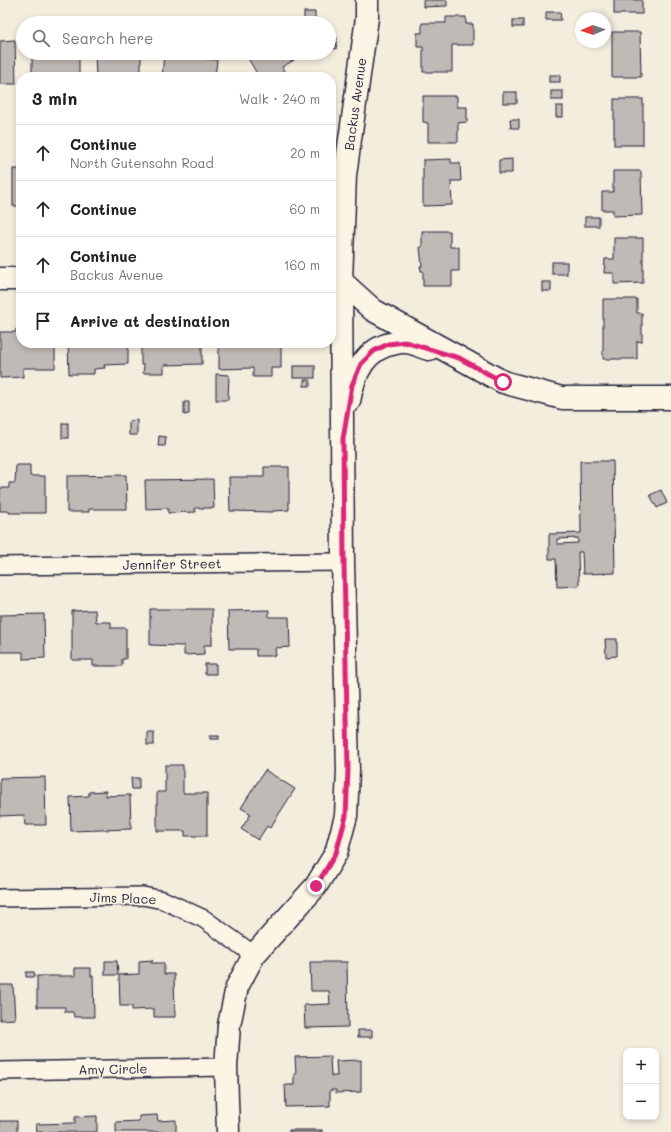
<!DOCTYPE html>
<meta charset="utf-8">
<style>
:root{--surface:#fff;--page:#f6f6f6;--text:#202124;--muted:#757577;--line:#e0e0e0}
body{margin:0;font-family:Mali,sans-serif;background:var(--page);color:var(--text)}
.controls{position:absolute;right:12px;bottom:12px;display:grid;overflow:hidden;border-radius:8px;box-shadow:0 2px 6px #0003}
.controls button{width:36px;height:36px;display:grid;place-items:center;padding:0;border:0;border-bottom:1px solid var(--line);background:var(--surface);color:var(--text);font:20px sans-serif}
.compass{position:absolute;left:575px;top:12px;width:36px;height:36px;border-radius:50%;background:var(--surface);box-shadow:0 2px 6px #0003;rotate:268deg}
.stop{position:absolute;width:12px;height:12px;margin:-9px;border:3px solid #db2777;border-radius:50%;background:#fff}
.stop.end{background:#db2777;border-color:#fff;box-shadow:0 1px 4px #0008}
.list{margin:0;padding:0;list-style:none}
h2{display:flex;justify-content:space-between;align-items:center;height:52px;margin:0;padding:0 16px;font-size:17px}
h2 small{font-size:13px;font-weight:400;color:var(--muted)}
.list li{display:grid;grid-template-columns:26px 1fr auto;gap:12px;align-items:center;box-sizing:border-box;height:56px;padding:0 16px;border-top:1px solid var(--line)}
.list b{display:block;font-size:15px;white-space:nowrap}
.list p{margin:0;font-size:13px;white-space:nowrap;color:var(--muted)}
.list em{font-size:13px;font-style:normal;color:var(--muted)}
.icon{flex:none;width:22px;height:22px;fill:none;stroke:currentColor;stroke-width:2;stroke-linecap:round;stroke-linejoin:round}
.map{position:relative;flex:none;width:671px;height:1132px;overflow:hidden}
.search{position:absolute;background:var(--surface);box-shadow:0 2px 6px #0003;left:16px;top:16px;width:320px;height:44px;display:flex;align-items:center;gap:10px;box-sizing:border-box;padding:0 14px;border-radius:22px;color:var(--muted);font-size:15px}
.panel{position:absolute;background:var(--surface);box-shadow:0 2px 6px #0003;left:16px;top:72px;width:320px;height:276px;border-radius:16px}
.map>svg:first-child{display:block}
</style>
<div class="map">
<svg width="671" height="1132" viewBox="0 0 671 1132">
<rect width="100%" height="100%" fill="#f3edde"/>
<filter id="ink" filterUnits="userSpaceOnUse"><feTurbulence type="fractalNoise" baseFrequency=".025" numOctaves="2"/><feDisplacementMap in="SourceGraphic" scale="8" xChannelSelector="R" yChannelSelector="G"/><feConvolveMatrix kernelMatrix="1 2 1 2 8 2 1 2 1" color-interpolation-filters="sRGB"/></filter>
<g filter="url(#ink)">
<g fill="#bfbab6" stroke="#22223b" fill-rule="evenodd">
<path d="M423,0H447V6L423,7Z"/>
<rect x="614" y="0" width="28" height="14"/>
<rect x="304" y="12" width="11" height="9"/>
<path d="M546,12H560L561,20H546Z"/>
<path d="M446,17H466V24H473V45H452V72H423V47H417V33H422V23H446Z"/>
<rect x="513" y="20" width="10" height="7"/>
<path d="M612,32H640L641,77H612Z"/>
<path d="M329,37L337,38L336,49L329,48Z"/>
<path d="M15,40L16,84H0V41Z"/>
<path d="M32,53H79V75L32,76Z"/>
<path d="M95,53H141V71L130,72V77H96Z"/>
<path d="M164,53H185L206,56V59L217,60L215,77H162Z"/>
<path d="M245,53H300L293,57L294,60L282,67L284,71L275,77H272L270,74L265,77H259Z"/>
<rect x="549" y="75" width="11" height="7"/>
<rect x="551" y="91" width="12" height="9"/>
<rect x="503" y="92" width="14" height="11"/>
<path d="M423,96H457V107H467V122L458,123V142H428V123L423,122Z"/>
<rect x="614" y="99" width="29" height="46"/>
<rect x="556" y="106" width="7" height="11"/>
<path d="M510,119H519V128H511Z"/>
<path d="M451,159V163H460L461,181H451L452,205L423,206V160Z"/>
<path d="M512,159V173H499V160Z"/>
<rect x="13" y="169" width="8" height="37"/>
<path d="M613,171H641L642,215L613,216V210H602V192H613Z"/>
<rect x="585" y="217" width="14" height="9"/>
<path d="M422,231H450V247H459V271H452V286H423V271H421L420,266H422L420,247H422Z"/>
<path d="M614,238H643V283L614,284V273H604L605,259H614Z"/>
<rect x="552" y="262" width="15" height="12"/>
<rect x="542" y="282" width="9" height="9"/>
<path d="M603,299H637V313H642V342L637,341V359H603Z"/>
<path d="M16,329H21V343H55V368H23V377L0,378V332H16Z"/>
<path d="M68,343H128V364L104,365L105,368L94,369V374H69Z"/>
<path d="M141,343H202V364L164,365V373H143L144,365H141Z"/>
<path d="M219,343H281V368H271V377H253V368L219,369Z"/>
<rect x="293" y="366" width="22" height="12"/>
<path d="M216,374L229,375L228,400H216Z"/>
<rect x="304" y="380" width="6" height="6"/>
<path d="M184,402H189V414L184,415Z"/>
<path d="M137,420V435H129V421Z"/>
<rect x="62" y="423" width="6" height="15"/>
<path d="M159,436L166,437L165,446H158Z"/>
<path d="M580,461H613L615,573L583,574L582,552H578L579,586L557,587L556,559H549V534L581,533ZM578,538V543L557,544V539Z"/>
<path d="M16,465H30V476H45V513H9V511H0V488H9V483H15Z"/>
<path d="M264,467H289V510L273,511V512L230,511L229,477H264Z"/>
<path d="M126,475L127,509H89V512H67V476Z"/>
<path d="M213,479L214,508H195L196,512L168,513V508L146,509L145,480Z"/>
<path d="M661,490L667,503L657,508L650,495Z"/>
<path d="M150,609H212V645H204V654L184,655V646L150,645Z"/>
<path d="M95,610L96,622H111V628H126V659H122V666H93V660H72V611Z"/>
<path d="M269,610V617H289L290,647L275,648L276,656H256V649H229L228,611Z"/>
<path d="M44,614L45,658L23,659V652H0V615Z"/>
<path d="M605,639H617V656L606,657Z"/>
<rect x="205" y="664" width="11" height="10"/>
<rect x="147" y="732" width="7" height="13"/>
<rect x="210" y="735" width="9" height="4"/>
<path d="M165,765H183V793H207V836H185V831H157V792H165Z"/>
<path d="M265,770L295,789L270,828L267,826L258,840L241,829L251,814L241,808Z"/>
<path d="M45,777L46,825H25L24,815L0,816V778Z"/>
<path d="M131,778H139V789H132Z"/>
<path d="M106,791V796L130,795L131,829L71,831L70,797L89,796V792Z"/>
<path d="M153,960L151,963H164V974H174L175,1017H154V1009L132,1010V1006H120L119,975L139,974V961Z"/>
<path d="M105,961H117L118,975H105Z"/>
<path d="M310,962H347L348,1027L305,1028L304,1005L330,1004L329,991H311Z"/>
<path d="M75,968H91V976H93L94,1017H74L73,1012H65V1007H37V976H75Z"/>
<path d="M26,972H34L35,977H26Z"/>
<path d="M0,985H13L15,1019L0,1020Z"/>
<rect x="358" y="1030" width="14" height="7"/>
<path d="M330,1056L331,1076H337L336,1061L361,1060V1092L336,1093V1090H330V1106L286,1107L285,1085H294V1074H296L295,1057Z"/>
<path d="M157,1115L158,1121L176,1120V1132H116V1122L139,1121V1116Z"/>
<path d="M97,1116V1132H37L36,1124L75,1123V1117Z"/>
<rect x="0" y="1121" width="17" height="11"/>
<rect x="289" y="1130" width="33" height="2"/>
</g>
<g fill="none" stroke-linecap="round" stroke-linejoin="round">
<g stroke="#22223b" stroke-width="20">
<g id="street">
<path d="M0,566L343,562"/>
<path d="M0,898L143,896L163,900L204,919L254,955"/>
<path d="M0,1071L226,1067"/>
</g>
</g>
<g stroke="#22223b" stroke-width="25">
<g id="secondary">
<path d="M0,279H21"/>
<path d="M341,281L373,310L503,382L562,398H671"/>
<path d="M349,401C354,374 365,347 396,343C398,343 402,341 405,342C413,342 421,347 429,349"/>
<path d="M228,1132L226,1067L229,1025L237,987L254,955L316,886L336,853L346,816L348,770L343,562L341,281L345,175L367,18V0"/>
</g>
</g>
<use href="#street" stroke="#fcf5e5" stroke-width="17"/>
<use href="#secondary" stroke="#fcf5e5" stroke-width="22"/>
</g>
</g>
<g fill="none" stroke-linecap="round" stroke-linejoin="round" filter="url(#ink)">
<path stroke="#db2777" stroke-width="5" d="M316,886L336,853L346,816L348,770L344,562L343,439L352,385L361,364L374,351L388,344L405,342L459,358L503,382"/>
</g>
<g text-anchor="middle" stroke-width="3" stroke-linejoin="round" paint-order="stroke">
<g font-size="13" fill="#22223b" stroke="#fcf5e5">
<text transform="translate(355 104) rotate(-82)" y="5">Backus Avenue</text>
<text transform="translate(172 564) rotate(-1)" y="5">Jennifer Street</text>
<text transform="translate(123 898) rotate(2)" y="5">Jims Place</text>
<text transform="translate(113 1069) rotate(-1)" y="5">Amy Circle</text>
</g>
</g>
</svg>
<div class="controls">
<button>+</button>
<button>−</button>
</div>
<svg class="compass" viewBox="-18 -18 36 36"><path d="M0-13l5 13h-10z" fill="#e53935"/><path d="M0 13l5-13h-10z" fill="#757577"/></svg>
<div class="stop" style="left:503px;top:382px"></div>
<div class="stop end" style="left:316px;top:886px"></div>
<div class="search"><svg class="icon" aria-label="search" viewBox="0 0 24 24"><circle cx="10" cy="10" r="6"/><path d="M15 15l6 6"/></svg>Search here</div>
<section class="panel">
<h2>3 min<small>Walk · 240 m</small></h2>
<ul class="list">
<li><svg class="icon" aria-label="ahead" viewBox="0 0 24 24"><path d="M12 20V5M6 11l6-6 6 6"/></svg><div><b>Continue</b><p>North Gutensohn Road</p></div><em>20 m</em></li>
<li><svg class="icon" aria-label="ahead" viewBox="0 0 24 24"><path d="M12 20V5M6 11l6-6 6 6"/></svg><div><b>Continue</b></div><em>60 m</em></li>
<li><svg class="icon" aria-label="ahead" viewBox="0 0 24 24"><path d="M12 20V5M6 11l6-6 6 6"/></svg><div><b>Continue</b><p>Backus Avenue</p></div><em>160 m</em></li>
<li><svg class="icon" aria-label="arrive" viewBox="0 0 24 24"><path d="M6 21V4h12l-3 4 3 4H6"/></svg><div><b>Arrive at destination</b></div></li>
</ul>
</section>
</div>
